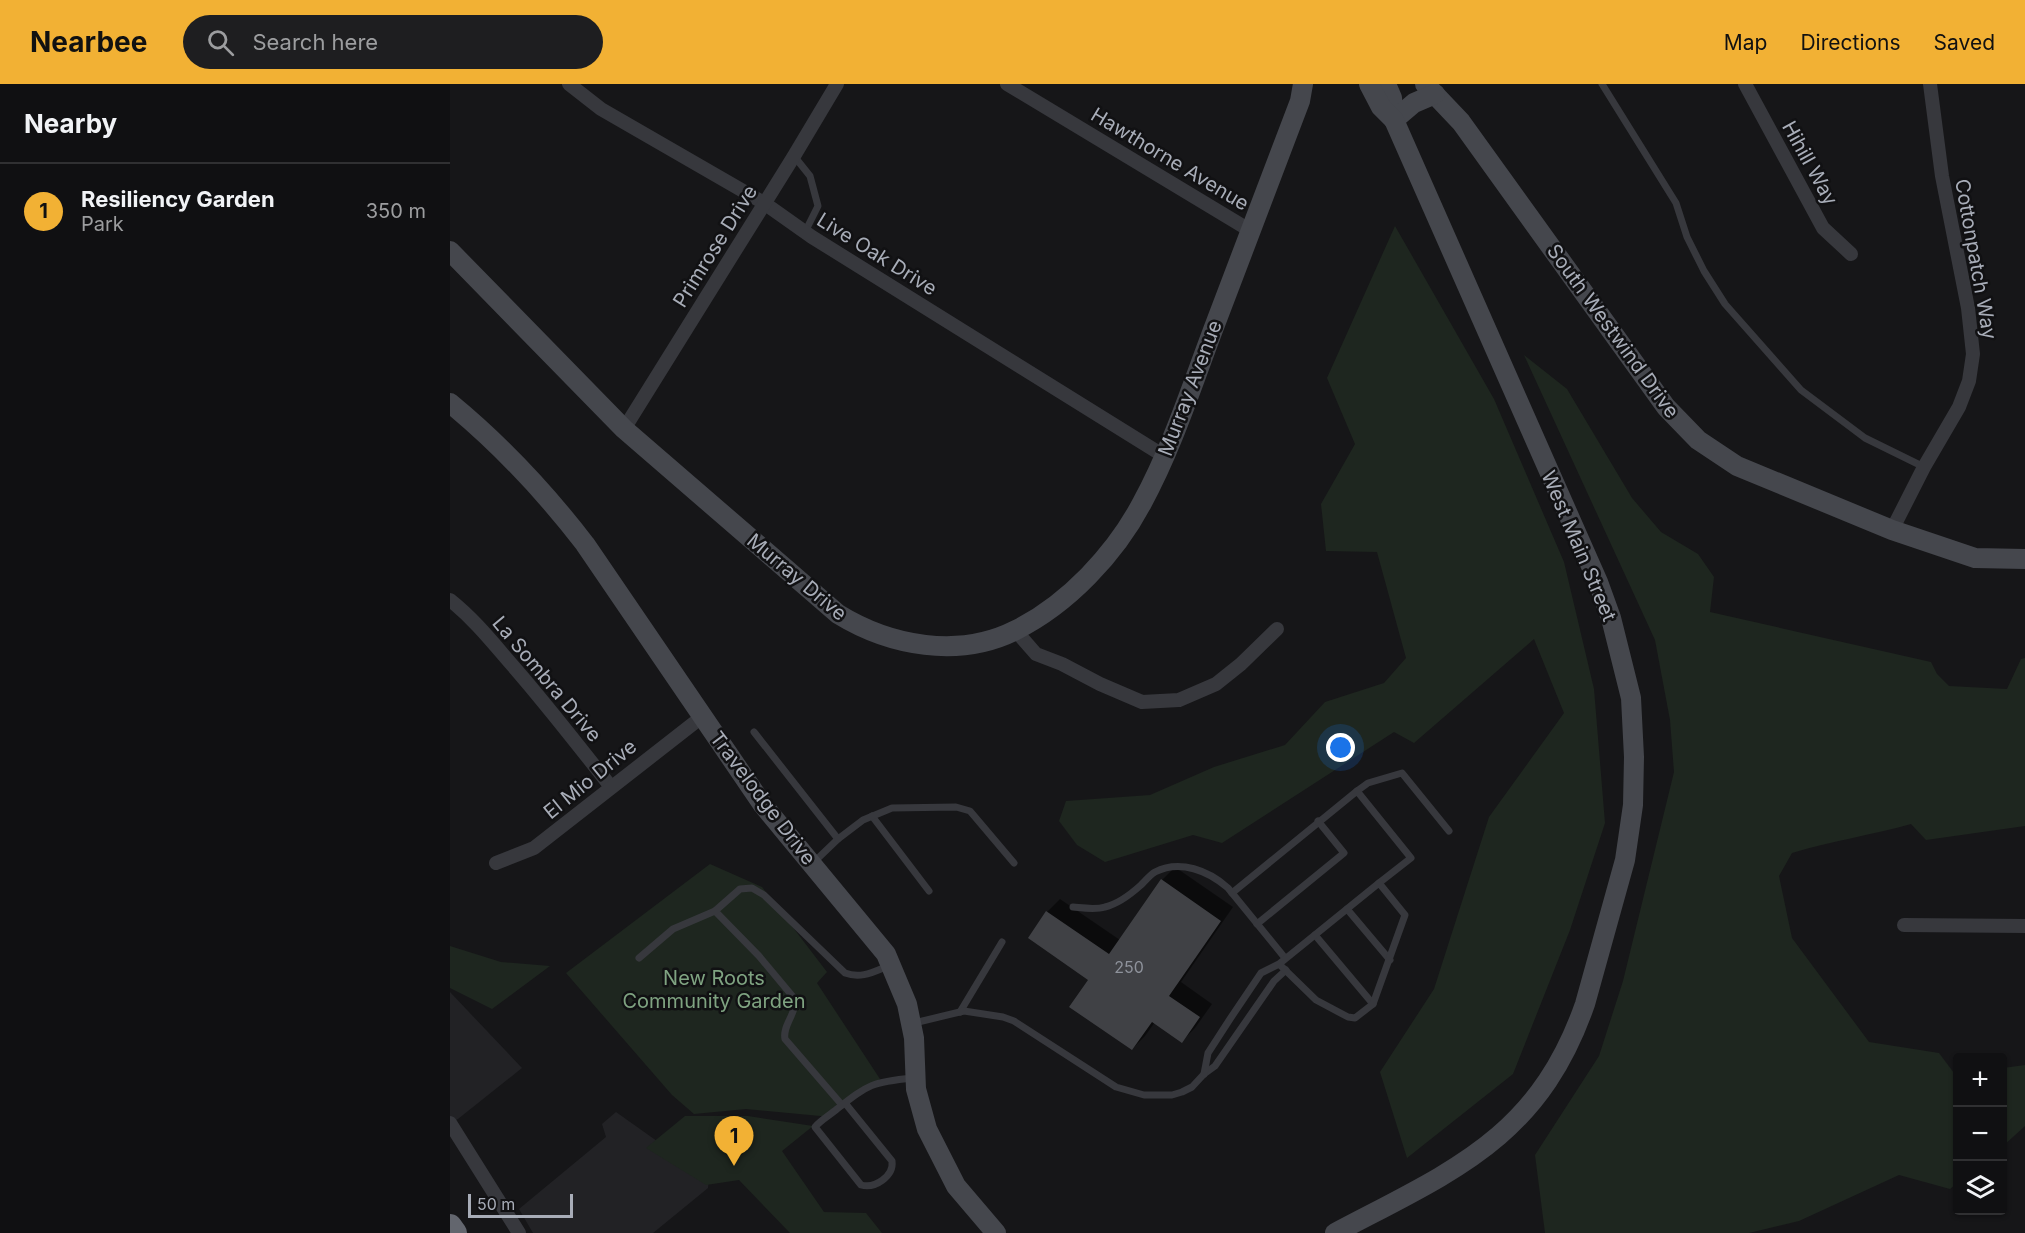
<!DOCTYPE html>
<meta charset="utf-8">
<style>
:root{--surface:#101012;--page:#1e1e20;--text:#f1f3f6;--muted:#9c9d9f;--line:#303032;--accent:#f2b134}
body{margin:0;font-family:Inter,sans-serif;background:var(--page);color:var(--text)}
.controls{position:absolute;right:18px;bottom:18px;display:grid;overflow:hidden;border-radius:6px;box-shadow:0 2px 4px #0004}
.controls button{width:54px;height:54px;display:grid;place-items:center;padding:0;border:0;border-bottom:2px solid var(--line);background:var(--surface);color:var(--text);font:30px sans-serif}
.scale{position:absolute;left:18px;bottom:15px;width:105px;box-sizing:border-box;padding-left:6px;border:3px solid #a8adb8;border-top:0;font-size:16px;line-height:21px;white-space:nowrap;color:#a8adb8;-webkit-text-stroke:4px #111113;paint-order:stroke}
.you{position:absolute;left:891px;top:664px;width:21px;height:21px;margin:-15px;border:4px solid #fff;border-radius:50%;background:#1a73e8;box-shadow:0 0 0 9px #1a73e833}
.badge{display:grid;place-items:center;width:39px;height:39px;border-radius:50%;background:var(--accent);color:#111;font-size:20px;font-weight:700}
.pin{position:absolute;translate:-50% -50px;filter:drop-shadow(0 2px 3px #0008)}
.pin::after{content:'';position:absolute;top:32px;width:21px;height:18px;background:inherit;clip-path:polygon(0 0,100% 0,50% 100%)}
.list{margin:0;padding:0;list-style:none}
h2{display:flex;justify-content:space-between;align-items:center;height:78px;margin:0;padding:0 24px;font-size:26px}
h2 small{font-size:20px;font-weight:400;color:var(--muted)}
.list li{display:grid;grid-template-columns:39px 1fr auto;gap:18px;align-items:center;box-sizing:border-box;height:96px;padding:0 24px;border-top:2px solid var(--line)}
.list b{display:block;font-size:22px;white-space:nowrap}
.list p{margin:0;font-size:20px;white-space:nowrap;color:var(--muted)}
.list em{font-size:20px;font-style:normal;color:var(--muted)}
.icon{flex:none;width:33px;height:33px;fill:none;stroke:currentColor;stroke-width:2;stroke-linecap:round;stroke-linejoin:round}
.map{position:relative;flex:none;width:1575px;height:1149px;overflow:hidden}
header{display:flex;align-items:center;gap:36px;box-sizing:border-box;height:84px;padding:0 30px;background:var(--accent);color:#111}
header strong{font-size:28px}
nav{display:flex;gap:33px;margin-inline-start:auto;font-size:21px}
.search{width:420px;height:54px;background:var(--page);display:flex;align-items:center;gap:15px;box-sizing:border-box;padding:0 21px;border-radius:33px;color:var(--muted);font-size:22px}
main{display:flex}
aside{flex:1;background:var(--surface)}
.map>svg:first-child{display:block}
</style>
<header>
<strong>Nearbee</strong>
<div class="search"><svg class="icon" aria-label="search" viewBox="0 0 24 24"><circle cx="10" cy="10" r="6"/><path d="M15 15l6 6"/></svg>Search here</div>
<nav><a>Map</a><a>Directions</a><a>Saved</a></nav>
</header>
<main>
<aside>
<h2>Nearby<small></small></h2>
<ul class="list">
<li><span class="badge">1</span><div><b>Resiliency Garden</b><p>Park</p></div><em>350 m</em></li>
</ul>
</aside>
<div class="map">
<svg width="1575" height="1149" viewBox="0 0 1575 1149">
<rect width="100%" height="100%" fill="#161618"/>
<g fill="#222225">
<path d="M0,908L72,984L8,1035L0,1039Z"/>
<path d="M166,1028L259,1094L258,1104L203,1149H83L69,1125L156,1053L152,1040Z"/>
</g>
<g fill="#1e261f">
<path d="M945,142L1044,315L1114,478L1144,605L1155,739L1120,846L1063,990L957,1074L930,988L984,905L1039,733L1114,629L1084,555L964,659L944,648L772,759L743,751L655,778L627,761L609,737L616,717L700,711L764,683L835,661L875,618L934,599L956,574L927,468L876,467L871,420L905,360L877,294Z"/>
<path d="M1074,271L1117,305L1182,414L1211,448L1248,470L1264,493L1260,528L1481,578L1487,590L1499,602L1557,605L1571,575L1575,574V742L1476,756L1461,740C1422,751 1381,757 1342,769L1329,792L1342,854L1419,958L1489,969L1504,989H1507V1099L1500,1105L1449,1091L1349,1137L1299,1149H1095L1085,1071L1149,972L1173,897L1224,688L1220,636L1205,556Z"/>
<path d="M260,780L312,803L377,888L367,899L430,995L381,1033L296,1025L244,1030L222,1011L116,889Z"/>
<path d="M0,862L51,878L100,882L42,925L0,904Z"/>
<path d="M1575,981V1042L1553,1062V984Z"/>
<path d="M235,1032H298L363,1042L332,1067L374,1128L416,1129L432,1149H340L289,1096L256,1101L196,1064Z"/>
</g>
<path fill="#0007" d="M725,783L783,823L731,898L762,920L745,944L732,957L705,938L695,952L682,965L640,895L580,853L597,828L610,815L670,856L712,796Z"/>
<path fill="#404145" d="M711,795L771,837L719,912L750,933L732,959L702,938L682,966L619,923L638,896L578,854L596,827L659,870Z"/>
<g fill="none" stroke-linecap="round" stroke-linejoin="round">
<g stroke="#37383d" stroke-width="7">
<path d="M1152,0L1226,119L1237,153L1254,187L1275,220L1351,306L1415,354L1474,383"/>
<path d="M344,72L360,92L368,122L355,148"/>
<path d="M304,648L388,755L364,778"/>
<path d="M907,707L918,699L952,689L999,747"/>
<path d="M422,732L479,807"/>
<path d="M388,755L413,736L442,724L506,723L520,727L564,779"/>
<path d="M782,809L907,707L961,774L929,799"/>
<path d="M623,823C634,824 645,826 655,823C668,820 681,810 691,801C695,797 700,791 705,788C730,775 759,787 778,804L835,874"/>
<path d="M897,825L940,876"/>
<path d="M265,827L309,872L344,914C348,929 332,941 335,955L392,1021"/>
<path d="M807,840L894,769L868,737"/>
<path d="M865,851L923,920"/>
<path d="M189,874L223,845L265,827L290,805L302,804L314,811L395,889C411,895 423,888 438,882"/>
<path d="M510,928L552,858"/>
<path d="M464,939L514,927L553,933L564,937L666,1003L694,1011H722L732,1008L742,1003L754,990L765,982L824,897L836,886"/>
<path d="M754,990L758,969L780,935L811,889L829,880L929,799L955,831L923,920L905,934L898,933L866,916L829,880"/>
<path d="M395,1019L442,1077C444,1092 425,1105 411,1101L365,1043C371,1036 380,1031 387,1025C419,1000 422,998 463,994"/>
</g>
<g stroke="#37383d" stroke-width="14">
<path d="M119,0L151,25L314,119L362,153L714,372"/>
<path d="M557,0L801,147"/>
<path d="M1295,0L1373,144L1401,170"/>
<path d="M174,345L344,72L387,0"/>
<path d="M1442,446L1474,383L1509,323L1519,297L1523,270L1518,224L1492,92L1480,0"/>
<path d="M0,516C24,535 43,559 63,582C97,621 129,662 161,703"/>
<path d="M566,547L586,570L612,580L650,600L692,618L729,616L766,600L791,580L827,545"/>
<path d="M46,779L84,764L253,632"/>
<path d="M1454,841L1575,842"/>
<path d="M0,1039L69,1149"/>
</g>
<g stroke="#45474d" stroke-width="20">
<path d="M936,0L942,14L944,36"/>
<path d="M975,0L1011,38L1216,323L1248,356L1287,382L1442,446L1525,474L1575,475"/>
<path d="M944,36L964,19L985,10"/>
<path d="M0,167L174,345L388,530C440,562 509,575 566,546C618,520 665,470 692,419C723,362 743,298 766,238C794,165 822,91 850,17L853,0"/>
<path d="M0,319C51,361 95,408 135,460L313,721L436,870L457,920L464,954L466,1005L477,1045L506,1102L546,1149"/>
<path d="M885,1149C1002,1087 1088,1055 1135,920L1175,776L1183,721L1184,673L1181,614L1161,534L1148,498L944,36L931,23L919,0"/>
</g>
<path stroke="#63666e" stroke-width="24" d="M0,1142L5,1149"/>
</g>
<g text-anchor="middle" stroke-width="5" stroke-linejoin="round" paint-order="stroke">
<g font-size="16" fill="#8e929b">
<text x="679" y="889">250</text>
</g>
<g font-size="20" fill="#a8adb8" stroke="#111113">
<text transform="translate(720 75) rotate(31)" y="7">Hawthorne Avenue</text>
<text transform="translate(1360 79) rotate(61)" y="7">Hihill Way</text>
<text transform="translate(265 162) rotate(-58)" y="7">Primrose Drive</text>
<text transform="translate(427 170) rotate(32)" y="7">Live Oak Drive</text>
<text transform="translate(1526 175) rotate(80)" y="7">Cottonpatch Way</text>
<text transform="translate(1163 247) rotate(54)" y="7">South Westwind Drive</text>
<text transform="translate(740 304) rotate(-69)" y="7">Murray Avenue</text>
<text transform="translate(1129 462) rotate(67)" y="7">West Main Street</text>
<text transform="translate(347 493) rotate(40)" y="7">Murray Drive</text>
<text transform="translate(97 595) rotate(50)" y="7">La Sombra Drive</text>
<text transform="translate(140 695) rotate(-39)" y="7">El Mio Drive</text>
<text transform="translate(313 714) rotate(53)" y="7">Travelodge Drive</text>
</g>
<g font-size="20" fill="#7fa381" stroke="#111113">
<text x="264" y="901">New Roots<tspan x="264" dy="23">Community Garden</tspan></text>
</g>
</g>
</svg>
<div class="controls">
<button>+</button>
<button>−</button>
<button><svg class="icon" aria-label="layers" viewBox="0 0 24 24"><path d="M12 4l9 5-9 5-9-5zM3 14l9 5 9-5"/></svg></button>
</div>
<div class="scale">50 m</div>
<div class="you"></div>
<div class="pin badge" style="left:284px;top:1082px">1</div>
</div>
</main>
